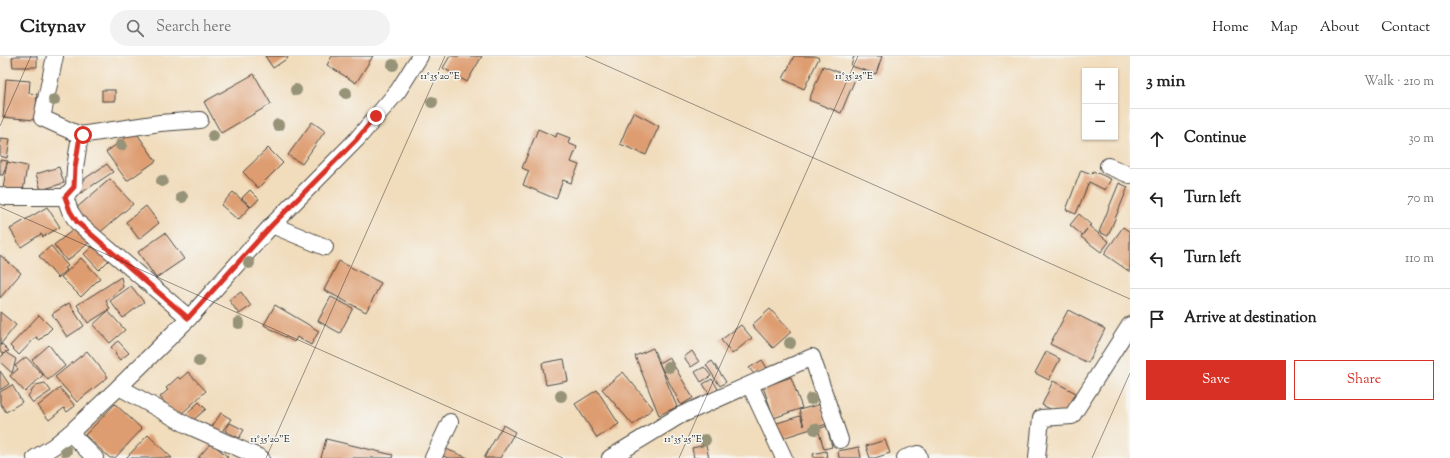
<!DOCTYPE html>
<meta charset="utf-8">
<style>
:root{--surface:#fff;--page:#f2f2f2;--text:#222;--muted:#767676;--line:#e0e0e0;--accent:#d93025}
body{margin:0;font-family:"Sorts Mill Goudy",serif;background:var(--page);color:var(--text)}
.controls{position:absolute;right:12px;top:12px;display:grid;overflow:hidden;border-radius:0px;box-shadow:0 1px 3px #0004}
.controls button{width:36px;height:36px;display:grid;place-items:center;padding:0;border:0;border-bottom:1px solid var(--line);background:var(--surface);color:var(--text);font:20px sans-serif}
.stop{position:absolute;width:12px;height:12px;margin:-9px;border:3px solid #d93025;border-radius:50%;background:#fff}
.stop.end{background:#d93025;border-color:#fff;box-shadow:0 1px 4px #0008}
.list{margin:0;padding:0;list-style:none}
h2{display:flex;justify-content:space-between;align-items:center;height:52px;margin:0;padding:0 16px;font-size:17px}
h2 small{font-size:13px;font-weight:400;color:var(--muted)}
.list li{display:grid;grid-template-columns:26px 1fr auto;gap:12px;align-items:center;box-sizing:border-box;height:60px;padding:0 16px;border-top:1px solid var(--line)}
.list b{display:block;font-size:15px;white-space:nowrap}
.list em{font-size:13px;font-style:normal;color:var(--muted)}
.actions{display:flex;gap:8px;padding:12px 16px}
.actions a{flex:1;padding:9px 0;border:1px solid var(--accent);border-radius:0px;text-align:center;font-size:14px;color:var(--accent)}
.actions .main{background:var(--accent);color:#fff}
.icon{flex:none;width:22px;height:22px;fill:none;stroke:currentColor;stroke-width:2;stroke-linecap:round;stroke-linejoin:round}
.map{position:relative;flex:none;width:1130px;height:402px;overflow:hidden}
header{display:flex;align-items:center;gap:24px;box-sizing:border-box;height:56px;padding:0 20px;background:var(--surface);border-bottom:1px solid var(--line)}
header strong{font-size:19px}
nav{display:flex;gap:22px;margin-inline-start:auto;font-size:14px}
.search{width:280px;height:36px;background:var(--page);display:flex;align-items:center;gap:10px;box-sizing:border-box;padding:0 14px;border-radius:22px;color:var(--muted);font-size:15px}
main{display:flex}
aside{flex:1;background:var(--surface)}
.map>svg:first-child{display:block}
</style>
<header>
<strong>Citynav</strong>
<div class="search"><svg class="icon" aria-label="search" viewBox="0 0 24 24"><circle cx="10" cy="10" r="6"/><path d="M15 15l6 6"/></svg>Search here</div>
<nav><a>Home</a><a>Map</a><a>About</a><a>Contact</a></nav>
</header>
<main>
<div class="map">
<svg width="1130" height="402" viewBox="0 0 1130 402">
<rect width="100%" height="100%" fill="#f6f6f2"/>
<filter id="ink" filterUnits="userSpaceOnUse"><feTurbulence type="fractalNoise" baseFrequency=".025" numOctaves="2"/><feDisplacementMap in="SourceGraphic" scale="8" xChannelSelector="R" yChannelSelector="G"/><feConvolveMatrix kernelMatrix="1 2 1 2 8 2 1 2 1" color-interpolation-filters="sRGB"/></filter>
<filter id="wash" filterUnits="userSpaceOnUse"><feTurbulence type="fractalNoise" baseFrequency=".012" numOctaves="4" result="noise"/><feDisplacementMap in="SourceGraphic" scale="16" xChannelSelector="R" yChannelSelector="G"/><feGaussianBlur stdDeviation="0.9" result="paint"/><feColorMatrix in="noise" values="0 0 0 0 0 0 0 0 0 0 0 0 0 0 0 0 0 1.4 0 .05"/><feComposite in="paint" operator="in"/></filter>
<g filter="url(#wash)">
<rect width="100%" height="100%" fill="#f1dcbb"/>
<g id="blocks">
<g fill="#de9d71">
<path d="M15,0H37V11H13L12,2Z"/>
<path d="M265,0H287L288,2L273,12Z"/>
<path d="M332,0H373L356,27L327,9Z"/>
<path d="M450,0H482L467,26L443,12Z"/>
<path d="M794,0H815L819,2L804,33L783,23Z"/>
<path d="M854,0H882L876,18L851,10Z"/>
<path d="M823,10L855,23L841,57L809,44Z"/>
<path d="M254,18L271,48L221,77L204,46Z"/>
<path d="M6,23L30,25L29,37L37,38L35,64L3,61Z"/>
<rect x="102" y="34" width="13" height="11"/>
<path d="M633,56L659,70L646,99L620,88Z"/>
<path d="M312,66L325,75L302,108L288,99Z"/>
<path d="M538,73L556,81L557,77L570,82L568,87L577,91L571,106L579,109L571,127L563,124L556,143L523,129L529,115L522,112Z"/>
<path d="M135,75L156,105L127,125L106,96Z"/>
<path d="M0,82L10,83L7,102L0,100Z"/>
<path d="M268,92L283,107L258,132L243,116Z"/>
<path d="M0,104L8,105L3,119H0Z"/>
<path d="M7,106L27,110L23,136L3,133Z"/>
<path d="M107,108L113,116L81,137L75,129Z"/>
<path d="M59,111L64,127L41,134L36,118Z"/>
<path d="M1081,114L1092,118L1093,115L1111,123L1105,134L1089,126L1076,158L1066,154Z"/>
<path d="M110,123L133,148L97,179L74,154Z"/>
<path d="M1119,127L1128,131L1108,180L1099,176Z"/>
<path d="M250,134L259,143L251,151L242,142Z"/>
<path d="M233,136L250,151L238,164L221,149Z"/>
<path d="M146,150L159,167L139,183L126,166Z"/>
<path d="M47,151L60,171L43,181L41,178L21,191L10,173Z"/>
<path d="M1079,158L1091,169L1089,170L1109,186L1101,196L1081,181L1087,173L1082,179L1070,169Z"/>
<path d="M78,170L91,185L67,205L54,189Z"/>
<path d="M1123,171L1130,176V216L1104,198Z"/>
<path d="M165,177L184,203L156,222L138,196Z"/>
<path d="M97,186L112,201L99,214L84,198Z"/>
<path d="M51,190L68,210L65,212L67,214L58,222L39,200Z"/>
<path d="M0,199L21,217L0,242Z"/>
<path d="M81,202L100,222L81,241L61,221Z"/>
<path d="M339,205L381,227L366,256L324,234Z"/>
<path d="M121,221L123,231L106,245L110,253L88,267L77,249Z"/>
<path d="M131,230L144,246L123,262L110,245Z"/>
<path d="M241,236L251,250L239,258L229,244Z"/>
<path d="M331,241L353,252L340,277L318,265Z"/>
<path d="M69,247L84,270L67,281L52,258Z"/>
<path d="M275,249L319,275L311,289L297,281L294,286L264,269Z"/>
<path d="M770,253L791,276L773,292L752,269Z"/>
<path d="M1068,254L1105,273L1088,307L1050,288Z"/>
<path d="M108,255L125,274L110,287L93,269Z"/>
<path d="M0,256L16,269L0,289Z"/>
<path d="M39,259L52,272L40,284L36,281L19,299L10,290Z"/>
<path d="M741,269L752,282L732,298L721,284Z"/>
<path d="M118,285L129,297L120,304L115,298L116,297L111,291Z"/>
<path d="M2,288L9,295L5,296L16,303L12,317L0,306V302L5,297L2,298L0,295V291Z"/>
<path d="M49,289L65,310L48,324L32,304Z"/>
<path d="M653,292L677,351L659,359L635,300Z"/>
<path d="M87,295L108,321L77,346L55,321Z"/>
<path d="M692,295L699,306L691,311L684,301Z"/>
<path d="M1046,296L1060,303L1049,324L1035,317Z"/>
<path d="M26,301L43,319L25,336L10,320L18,313L15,310Z"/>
<path d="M669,301L693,342L681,349L659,307Z"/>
<path d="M564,303L568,325L546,329L542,307Z"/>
<path d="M762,304L767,312L755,319L749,312Z"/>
<path d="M712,305L726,326L720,330L706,309Z"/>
<path d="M704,311L711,320L701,326L695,316Z"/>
<path d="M0,315L9,328L0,334Z"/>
<path d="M188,316L206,335L178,361L160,341L168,334L166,332L178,321L180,323Z"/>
<path d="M623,316L653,352L633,369L602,333Z"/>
<path d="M791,321L802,352L774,362L763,331Z"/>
<path d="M712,323L718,333L710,339L703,328Z"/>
<path d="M1053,325L1076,337L1065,360L1042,349Z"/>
<path d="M45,327L51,335L33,347L28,340L36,329Z"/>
<path d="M12,329L22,346L6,356L0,347V336Z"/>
<path d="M60,332L75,350L67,356L64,352L49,364L38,350Z"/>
<path d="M597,334L619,368L597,382L575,348Z"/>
<path d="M199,346L206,353L192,365L186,358Z"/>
<path d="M115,348L142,373L115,402H110L85,379Z"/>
<path d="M821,348L827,368L779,383L774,368L800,360L804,370L799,354Z"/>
<path d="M221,357L231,363L221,377L211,372Z"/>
<path d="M230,367L244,374L239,382L225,375Z"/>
<path d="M503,369L515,376L500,402H484Z"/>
<path d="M827,370L832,391L824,393L818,373Z"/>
<path d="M148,379L172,402H126Z"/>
<path d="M326,383L393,399L392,402H321Z"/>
<path d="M885,384L890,397L875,402H870L866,390Z"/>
<path d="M211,387L228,401L227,402H198Z"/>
<path d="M706,389L709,402H694L692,392Z"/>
<path d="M859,391L861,402H839L838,395Z"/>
<path d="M446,393L468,402H448L443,400Z"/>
<path d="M826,395L827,402H814L813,398Z"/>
</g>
</g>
</g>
<g filter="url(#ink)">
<use href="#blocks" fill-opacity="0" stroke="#494641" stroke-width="1"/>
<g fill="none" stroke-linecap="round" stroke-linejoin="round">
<g stroke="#494641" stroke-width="18">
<g id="minor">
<path d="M55,0L42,62L80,79L75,112L74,131L65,141L70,155L77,166L189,262"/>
<path d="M80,79L160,67L200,64"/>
<path d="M1108,110L1130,119"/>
<path d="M0,139L6,141H65"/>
<path d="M272,169L325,191"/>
<path d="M750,329L784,402"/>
<path d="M119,331L189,370L261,402"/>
<path d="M70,377L95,402"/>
<path d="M35,402L54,390L70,377L119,331L189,262L272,169L357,83L398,35L420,0"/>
<path d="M433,402L450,366"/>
<path d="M610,402L679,360L812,301L840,384"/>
<path d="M905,402L918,398L919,402"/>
<path d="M1037,402L1041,362L1072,360L1130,269"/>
</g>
</g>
<use href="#minor" stroke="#fff" stroke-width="16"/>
</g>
<g fill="#969378">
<circle cx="393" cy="9" r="6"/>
<circle cx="296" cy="34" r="6"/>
<circle cx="346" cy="37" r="6"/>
<circle cx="54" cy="44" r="6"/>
<circle cx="432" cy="46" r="6"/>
<circle cx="278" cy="69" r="6"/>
<circle cx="213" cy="80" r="6"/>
<circle cx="121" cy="89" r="6"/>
<circle cx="162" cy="125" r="6"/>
<circle cx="182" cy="141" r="6"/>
<circle cx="249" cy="207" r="6"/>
<circle cx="239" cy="267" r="6"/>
<circle cx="790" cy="287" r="6"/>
<circle cx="199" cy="305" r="6"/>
<circle cx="669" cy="311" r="6"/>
<circle cx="561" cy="340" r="6"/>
<circle cx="811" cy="343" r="6"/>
<circle cx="815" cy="373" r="6"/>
<circle cx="705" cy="384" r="6"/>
<circle cx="66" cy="395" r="6"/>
</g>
</g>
<g fill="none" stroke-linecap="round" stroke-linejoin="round" filter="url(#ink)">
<path stroke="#d93025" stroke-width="5" d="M83,79H80L75,112L74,131L65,141L70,155L77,166L188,262L272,169L357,83L376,60"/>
</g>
<path fill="none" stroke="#2b2b2b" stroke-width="1" stroke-opacity="0.45" d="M585,0L1130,243M0,70L31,0M0,151L563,402M266,402L445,0M679,402L858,0M1092,402L1130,317"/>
<g font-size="10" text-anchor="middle" fill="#2b2b2b" stroke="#f6f6f2" stroke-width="3" stroke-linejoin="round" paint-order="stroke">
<text x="440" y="23">11°35'20"E</text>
<text x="854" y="23">11°35'25"E</text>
<text x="270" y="386">11°35'20"E</text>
<text x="683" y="386">11°35'25"E</text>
</g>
</svg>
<div class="controls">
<button>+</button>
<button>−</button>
</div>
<div class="stop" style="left:83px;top:79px"></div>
<div class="stop end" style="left:376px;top:60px"></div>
</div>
<aside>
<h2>3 min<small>Walk · 210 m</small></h2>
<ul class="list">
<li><svg class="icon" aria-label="ahead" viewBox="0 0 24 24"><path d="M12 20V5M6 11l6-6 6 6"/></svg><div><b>Continue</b></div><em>30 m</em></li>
<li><svg class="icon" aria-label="left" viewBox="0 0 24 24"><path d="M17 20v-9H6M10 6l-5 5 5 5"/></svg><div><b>Turn left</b></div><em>70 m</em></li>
<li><svg class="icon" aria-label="left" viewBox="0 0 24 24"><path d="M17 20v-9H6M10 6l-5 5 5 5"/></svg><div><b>Turn left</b></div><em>110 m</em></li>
<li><svg class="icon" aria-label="arrive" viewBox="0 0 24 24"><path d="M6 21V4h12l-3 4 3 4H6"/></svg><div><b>Arrive at destination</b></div></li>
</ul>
<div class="actions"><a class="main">Save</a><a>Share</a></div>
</aside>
</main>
